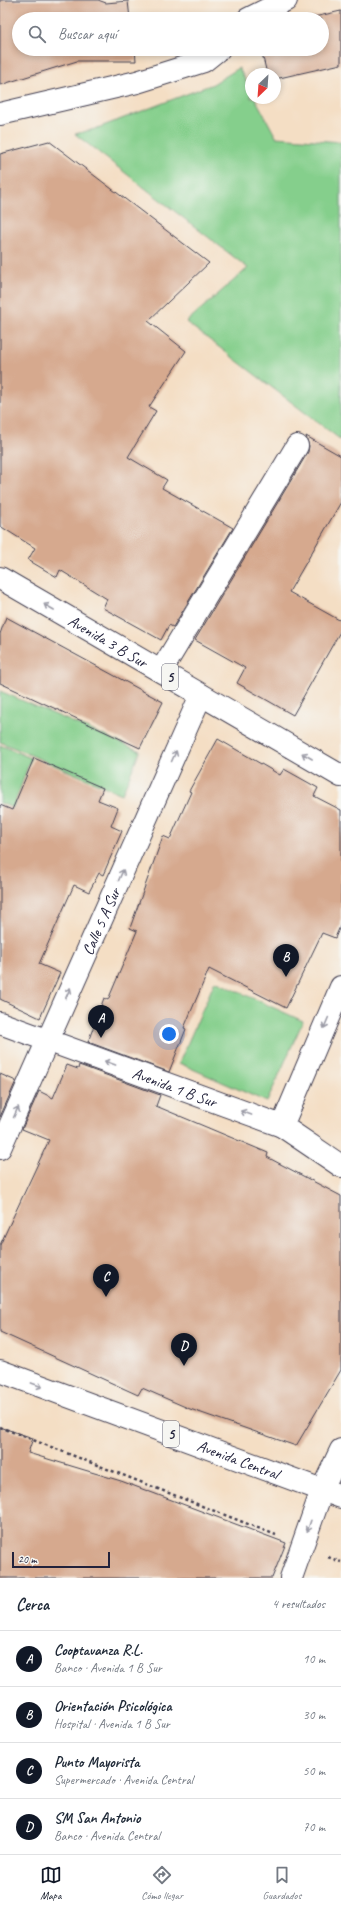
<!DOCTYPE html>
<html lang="es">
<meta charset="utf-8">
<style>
:root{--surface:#fff;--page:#f6f6f7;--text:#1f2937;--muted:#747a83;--line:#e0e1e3;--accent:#111827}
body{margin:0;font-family:Caveat,sans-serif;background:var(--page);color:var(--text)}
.compass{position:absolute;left:245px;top:68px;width:36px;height:36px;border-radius:50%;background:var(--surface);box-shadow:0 2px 6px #0003;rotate:205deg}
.scale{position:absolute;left:12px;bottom:10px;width:98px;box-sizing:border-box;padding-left:4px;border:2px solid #22223b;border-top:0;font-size:11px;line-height:14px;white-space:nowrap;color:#22223b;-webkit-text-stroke:3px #f6f6f2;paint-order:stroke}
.you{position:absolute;left:169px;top:1034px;width:14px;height:14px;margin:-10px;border:3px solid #fff;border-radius:50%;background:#1a73e8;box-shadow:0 0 0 6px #1a73e833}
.badge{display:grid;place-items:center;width:26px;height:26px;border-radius:50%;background:var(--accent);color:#fff;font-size:13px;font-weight:700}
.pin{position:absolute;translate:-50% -33px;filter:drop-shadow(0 1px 2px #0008)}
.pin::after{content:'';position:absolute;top:21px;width:14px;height:12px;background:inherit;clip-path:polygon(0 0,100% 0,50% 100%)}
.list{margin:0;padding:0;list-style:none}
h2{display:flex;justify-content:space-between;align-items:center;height:52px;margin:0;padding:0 16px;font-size:17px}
h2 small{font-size:13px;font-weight:400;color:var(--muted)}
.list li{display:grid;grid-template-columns:26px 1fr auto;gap:12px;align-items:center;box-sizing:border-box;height:56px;padding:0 16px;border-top:1px solid var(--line)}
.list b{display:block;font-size:15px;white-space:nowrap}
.list p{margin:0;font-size:13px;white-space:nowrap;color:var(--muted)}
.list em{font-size:13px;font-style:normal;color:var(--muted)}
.icon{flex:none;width:22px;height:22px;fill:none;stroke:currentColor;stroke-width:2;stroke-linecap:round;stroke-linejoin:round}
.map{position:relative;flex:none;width:341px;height:1578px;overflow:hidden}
.search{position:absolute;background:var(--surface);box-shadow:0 2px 6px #0003;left:12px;right:12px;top:12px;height:44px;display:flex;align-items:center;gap:10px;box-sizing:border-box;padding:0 14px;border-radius:22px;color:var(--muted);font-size:15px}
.sheet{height:276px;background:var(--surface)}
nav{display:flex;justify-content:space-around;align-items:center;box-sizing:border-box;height:56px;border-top:1px solid var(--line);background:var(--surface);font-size:11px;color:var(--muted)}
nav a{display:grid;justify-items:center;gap:2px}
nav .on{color:var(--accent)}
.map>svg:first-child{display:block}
</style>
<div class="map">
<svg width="341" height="1578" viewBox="0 0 341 1578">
<rect width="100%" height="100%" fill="#f6f6f2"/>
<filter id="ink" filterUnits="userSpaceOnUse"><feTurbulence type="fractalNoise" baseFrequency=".025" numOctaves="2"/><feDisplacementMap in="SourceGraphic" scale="8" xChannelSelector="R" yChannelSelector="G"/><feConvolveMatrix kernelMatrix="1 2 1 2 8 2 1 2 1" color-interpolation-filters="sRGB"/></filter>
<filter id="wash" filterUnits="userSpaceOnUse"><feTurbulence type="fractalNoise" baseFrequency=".012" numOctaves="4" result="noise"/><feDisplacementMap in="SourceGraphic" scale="16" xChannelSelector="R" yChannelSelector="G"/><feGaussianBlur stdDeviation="0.9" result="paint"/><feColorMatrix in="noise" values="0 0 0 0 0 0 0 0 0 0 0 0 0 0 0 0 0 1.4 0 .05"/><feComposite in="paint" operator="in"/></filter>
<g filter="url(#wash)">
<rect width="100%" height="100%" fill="#f4dec4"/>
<g fill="#85cf8c" stroke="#547864">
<path d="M239,68L251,91V98H255L276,137L341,142V440L186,322L248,268L75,134L95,129L213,84Z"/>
<path d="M0,691L140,751L122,794L0,742Z"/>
<path d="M0,745L31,758L13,808L0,803Z"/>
<path d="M215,981L303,1021L267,1102L179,1063Z"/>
</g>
<g id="blocks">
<g fill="#d6a98e">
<path d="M0,0H98L106,3L128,1L130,19H19V49H135L136,61H77L0,85Z"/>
<path d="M341,11V64L275,79V74H267L261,49H322V19H305Z"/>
<path d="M49,141L209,263L148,321L186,351L149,407L156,411L128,457L167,480L162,488L233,528L173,627L169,625L161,640L103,608L107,599L60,570L57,577L28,560L35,548L0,526V154Z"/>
<path d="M306,436L341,456V502L289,592L341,621V630L293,715L237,683L245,668L195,640L308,452L309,446Z"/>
<path d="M6,617L163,702L140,748L0,683V634Z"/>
<path d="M218,739L280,775L284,769L318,788L314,796L341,810V924L335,938L322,933L286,1008L209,969L184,1028L186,1029L169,1072L88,1042L104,998L108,1000L137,931L130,928L163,836L170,839L191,792L189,791Z"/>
<path d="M34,758L103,788L98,800L118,808L111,826L122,831L103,875L99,873L89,892L74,885L39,964L60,973L40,1018L0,999V805L12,810Z"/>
<path d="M67,1065L78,1069L79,1065L160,1095L156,1106L268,1153L267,1157L341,1196V1370L296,1446L190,1409L142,1388L138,1395L0,1332V1245L49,1140L22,1129L39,1091L53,1098Z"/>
<path d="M0,1074L16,1081L0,1117Z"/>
<path d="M0,1427L33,1438L28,1453L121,1481L286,1543L272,1578H0Z"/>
</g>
</g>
</g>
<g filter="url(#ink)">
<use href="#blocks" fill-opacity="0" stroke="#423e50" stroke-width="1"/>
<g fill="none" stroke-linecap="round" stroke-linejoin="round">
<g stroke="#423e50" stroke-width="24">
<g id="minor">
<path d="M248,19L286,0"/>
<path d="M0,114L137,82L204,61L219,49"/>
<path d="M161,671L297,446"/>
<path id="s1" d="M0,1023L282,1126L341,1166"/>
<path d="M282,1126L341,987"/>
<path id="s2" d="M0,1148L201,695"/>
<path d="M291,1578L322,1490L341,1450"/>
</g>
</g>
<g stroke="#423e50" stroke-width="24">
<g id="major">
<path id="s3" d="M0,578L341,776"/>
<path id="s4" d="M0,1371L341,1497"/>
</g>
</g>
<g stroke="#423e50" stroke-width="2.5" stroke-dasharray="3 3" stroke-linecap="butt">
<path d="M0,1427L276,1535"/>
<path d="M328,1557L341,1562"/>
</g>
<use href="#minor" stroke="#fff" stroke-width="22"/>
<use href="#major" stroke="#fff" stroke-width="22"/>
</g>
<defs><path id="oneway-shaft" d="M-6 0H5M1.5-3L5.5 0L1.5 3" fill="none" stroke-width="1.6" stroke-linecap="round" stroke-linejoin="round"/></defs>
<g stroke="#9c9ca7">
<use href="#oneway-shaft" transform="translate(49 607) rotate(-150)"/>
<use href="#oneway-shaft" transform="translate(174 756) rotate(-66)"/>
<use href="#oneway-shaft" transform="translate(307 756) rotate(-150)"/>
<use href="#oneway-shaft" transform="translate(121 875) rotate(-66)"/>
<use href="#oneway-shaft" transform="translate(68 993) rotate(-66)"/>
<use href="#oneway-shaft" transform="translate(326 1023) rotate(113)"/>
<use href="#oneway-shaft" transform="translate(110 1063) rotate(-160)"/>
<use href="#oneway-shaft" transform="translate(16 1112) rotate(-66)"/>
<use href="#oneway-shaft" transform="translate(246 1113) rotate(-160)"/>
<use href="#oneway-shaft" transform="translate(37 1385) rotate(20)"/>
<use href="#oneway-shaft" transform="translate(309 1526) rotate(109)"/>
</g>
</g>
<g text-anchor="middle" stroke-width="3" stroke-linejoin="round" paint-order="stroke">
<g fill="#f6f6f2" stroke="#626272" stroke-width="1">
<rect x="162" y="664" width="16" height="26" rx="3"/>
<rect x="163" y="1421" width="16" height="26" rx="3"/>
</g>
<g font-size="15" font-weight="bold" fill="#22223b">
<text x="170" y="682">5</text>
<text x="171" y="1439">5</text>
</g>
<g font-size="16" fill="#22223b" stroke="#f6f6f2">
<text dy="6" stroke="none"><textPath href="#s3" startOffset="125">Avenida 3 B Sur</textPath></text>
<text dy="6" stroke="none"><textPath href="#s2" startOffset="248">Calle 5 A Sur</textPath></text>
<text dy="6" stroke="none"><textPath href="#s1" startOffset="186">Avenida 1 B Sur</textPath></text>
<text dy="6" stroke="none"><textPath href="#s4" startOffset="254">Avenida Central</textPath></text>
</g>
</g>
</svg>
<svg class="compass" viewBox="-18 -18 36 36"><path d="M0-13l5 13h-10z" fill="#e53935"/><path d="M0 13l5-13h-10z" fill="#747a83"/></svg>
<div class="scale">20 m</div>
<div class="you"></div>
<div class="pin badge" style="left:101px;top:1038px">A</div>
<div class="pin badge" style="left:286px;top:977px">B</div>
<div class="pin badge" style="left:106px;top:1297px">C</div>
<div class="pin badge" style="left:184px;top:1366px">D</div>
<div class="search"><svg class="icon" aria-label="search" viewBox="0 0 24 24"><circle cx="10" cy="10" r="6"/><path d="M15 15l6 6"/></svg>Buscar aquí</div>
</div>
<section class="sheet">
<h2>Cerca<small>4 resultados</small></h2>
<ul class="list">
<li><span class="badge">A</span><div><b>Cooptavanza R.L.</b><p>Banco · Avenida 1 B Sur</p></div><em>10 m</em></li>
<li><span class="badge">B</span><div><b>Orientación Psicológica</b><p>Hospital · Avenida 1 B Sur</p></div><em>30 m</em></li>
<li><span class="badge">C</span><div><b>Punto Mayorista</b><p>Supermercado · Avenida Central</p></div><em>50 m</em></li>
<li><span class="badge">D</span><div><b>SM San Antonio</b><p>Banco · Avenida Central</p></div><em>70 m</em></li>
</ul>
</section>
<nav>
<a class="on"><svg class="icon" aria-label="map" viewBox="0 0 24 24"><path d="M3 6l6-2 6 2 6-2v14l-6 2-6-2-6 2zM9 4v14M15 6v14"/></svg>Mapa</a>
<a><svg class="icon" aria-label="directions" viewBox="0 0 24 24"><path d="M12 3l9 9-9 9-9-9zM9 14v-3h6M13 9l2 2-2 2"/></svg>Cómo llegar</a>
<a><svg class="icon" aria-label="saved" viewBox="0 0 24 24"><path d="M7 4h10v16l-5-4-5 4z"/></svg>Guardados</a>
</nav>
